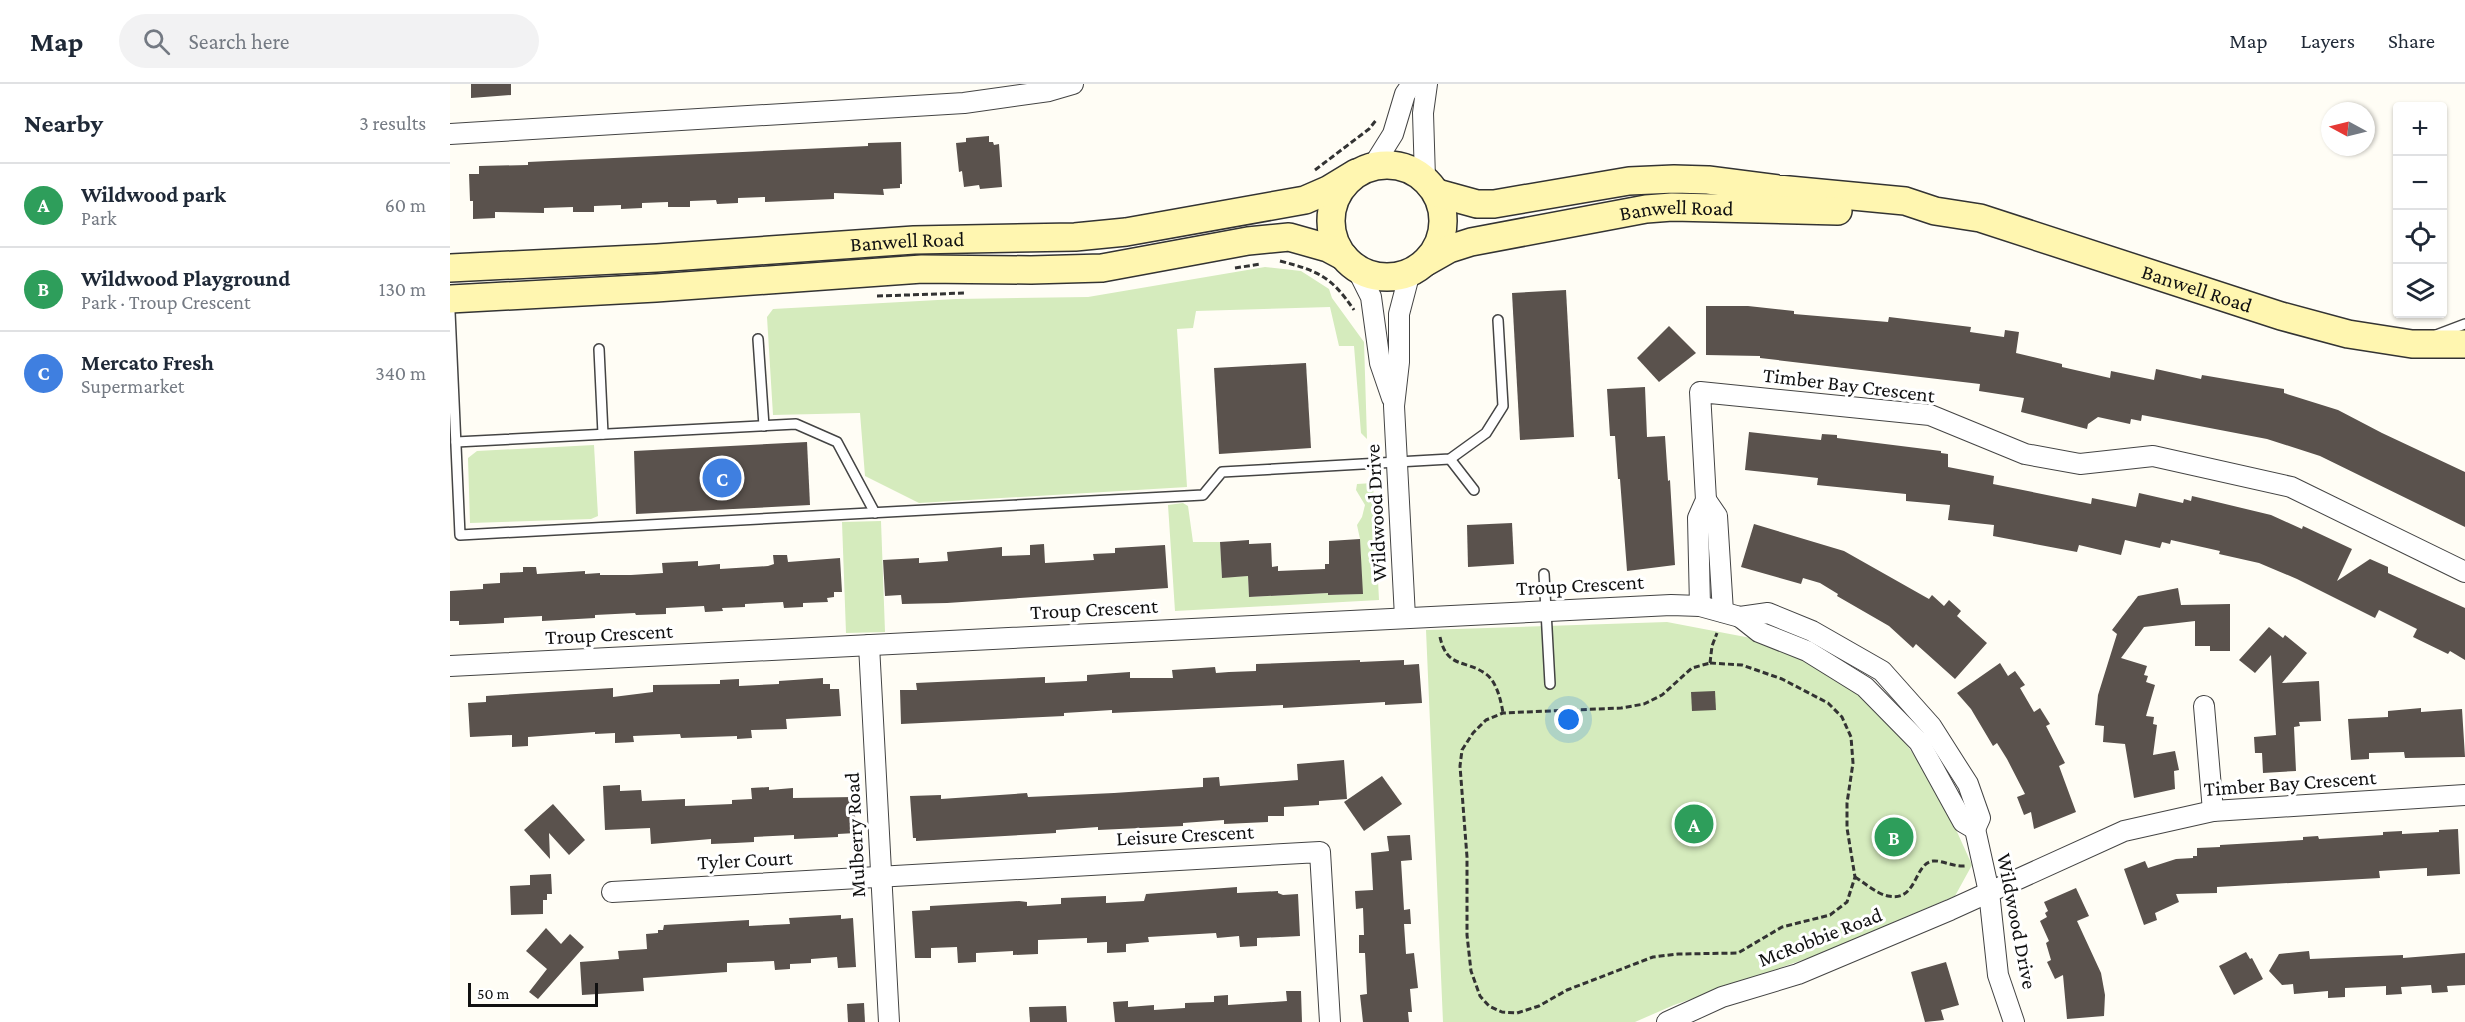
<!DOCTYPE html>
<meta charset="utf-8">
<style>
:root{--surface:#fff;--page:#f2f2f3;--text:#1f2937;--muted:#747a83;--line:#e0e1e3;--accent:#c4262e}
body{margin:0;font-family:"Crimson Pro",serif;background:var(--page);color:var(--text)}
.controls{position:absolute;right:18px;top:18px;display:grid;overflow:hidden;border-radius:6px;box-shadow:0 2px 4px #0004}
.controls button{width:54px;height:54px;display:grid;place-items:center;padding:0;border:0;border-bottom:2px solid var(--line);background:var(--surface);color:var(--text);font:30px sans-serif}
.compass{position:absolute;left:1871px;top:18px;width:54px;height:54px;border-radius:50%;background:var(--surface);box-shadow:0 2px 4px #0004;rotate:277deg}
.scale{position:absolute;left:18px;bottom:15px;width:130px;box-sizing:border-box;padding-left:6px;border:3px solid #111;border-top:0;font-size:16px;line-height:21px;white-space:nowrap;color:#111;-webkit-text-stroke:4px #fff;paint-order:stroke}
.you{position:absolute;left:1119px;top:636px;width:21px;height:21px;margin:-15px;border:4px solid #fff;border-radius:50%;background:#1a73e8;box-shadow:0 0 0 9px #1a73e833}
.badge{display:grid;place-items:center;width:39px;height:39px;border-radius:50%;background:var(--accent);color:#fff;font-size:20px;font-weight:700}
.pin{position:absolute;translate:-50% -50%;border:3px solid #fff;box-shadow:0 2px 6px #0006}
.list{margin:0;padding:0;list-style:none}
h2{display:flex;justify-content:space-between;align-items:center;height:78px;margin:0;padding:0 24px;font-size:26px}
h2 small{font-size:20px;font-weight:400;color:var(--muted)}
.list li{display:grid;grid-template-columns:39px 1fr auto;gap:18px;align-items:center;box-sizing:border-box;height:84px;padding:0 24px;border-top:2px solid var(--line)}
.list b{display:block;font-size:22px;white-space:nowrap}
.list p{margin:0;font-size:20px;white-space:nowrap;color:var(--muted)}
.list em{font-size:20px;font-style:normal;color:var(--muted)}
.icon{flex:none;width:33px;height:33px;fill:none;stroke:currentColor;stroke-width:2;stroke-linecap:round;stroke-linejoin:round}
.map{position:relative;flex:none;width:2015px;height:938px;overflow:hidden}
header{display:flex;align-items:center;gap:36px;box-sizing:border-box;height:84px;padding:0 30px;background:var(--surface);border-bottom:2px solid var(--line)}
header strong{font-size:28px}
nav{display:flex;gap:33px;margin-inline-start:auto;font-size:21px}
.search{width:420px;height:54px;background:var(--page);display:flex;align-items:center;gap:15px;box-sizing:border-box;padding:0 21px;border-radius:33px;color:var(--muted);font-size:22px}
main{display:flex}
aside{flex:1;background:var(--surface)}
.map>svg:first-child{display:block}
</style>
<header>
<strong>Map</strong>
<div class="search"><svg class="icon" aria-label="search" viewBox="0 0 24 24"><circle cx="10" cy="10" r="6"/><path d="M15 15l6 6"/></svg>Search here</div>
<nav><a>Map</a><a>Layers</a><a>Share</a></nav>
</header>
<main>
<aside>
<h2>Nearby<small>3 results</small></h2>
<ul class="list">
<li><span class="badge" style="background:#2e9e5b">A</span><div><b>Wildwood park</b><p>Park</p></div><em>60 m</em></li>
<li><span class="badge" style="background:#2e9e5b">B</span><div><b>Wildwood Playground</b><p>Park · Troup Crescent</p></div><em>130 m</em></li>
<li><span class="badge" style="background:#3f7fe0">C</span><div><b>Mercato Fresh</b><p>Supermarket</p></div><em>340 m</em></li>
</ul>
</aside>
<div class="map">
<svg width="2015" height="938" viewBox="0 0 2015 938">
<rect width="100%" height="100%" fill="#fffdf5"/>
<g fill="#d5ebbd">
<path d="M815,183L851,187L879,205L882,214L914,258L917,355L911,349L904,262H889L880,223L746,227L743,244L727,245L737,403L469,419L415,392L410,329L323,331L317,233L323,225L506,215L638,213Z"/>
<path d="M144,361L148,432L141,435L20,439L18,374L27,367Z"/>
<path d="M923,399L929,516L725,527L718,421L733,419L738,422L743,458H770L772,493L798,492L799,513L878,509V511L912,510L910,455L907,441L912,433L915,421L906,406L907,400Z"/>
<path d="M431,437L435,548L396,549L392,438Z"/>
<path d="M1217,538L1327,559L1423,616L1485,699L1522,781L1505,812L1364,872L1224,921L1185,938H993L976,546Z"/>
</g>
<g fill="#5a524d">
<path d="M21,0H61V11L21,14Z"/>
<path d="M539,52V58H543L544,61L549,60L552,103L530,105L529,101L514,103L512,87L509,88L506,59L516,58V54Z"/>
<path d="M451,58L452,100H450V104L433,105L434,111L384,109V115L315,118V113L288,114V119L267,120L266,116L240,117V123H218V118L192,119V124L171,125V121L144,122V128H123V123L94,124V129L45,128V134L23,135V117H20L19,90H29V82L78,81V78L418,62V59Z"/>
<path d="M1116,206L1124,353L1070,356L1062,209Z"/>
<path d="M1256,222H1298L1344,227V230L1438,238L1439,233L1521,243L1520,248L1554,253L1555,246L1569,248L1566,269L1612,280V283L1660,294L1661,287L1704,296L1706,285L1751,295L1752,291L1834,305V309L1888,326L1932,349L2015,388V443L1870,372L1817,355L1692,331L1691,337L1681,335L1680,340L1648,333L1638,340L1637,345L1571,328L1574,314L1529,307L1530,300L1310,274V272L1256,271Z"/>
<path d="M1219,242L1246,269L1209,298L1187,274Z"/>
<path d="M856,279L861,364L769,370L764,284Z"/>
<path d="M1195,303L1197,353L1215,352L1218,397L1220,396L1225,481L1177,487L1170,395H1168L1165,352H1160L1157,305Z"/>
<path d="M1299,348L1371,356L1372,350L1387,351V354L1491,367V369L1498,370V383L1544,392L1543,400L1641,420L1642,414L1686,423L1689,409L1733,419L1734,415L1741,417L1742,412L1821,431L1852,445L1853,442L1902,465L1887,497L1920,475L1938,483V489L2015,524V576L2000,567L1998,570L1963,553L1967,545L1929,526L1925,534L1847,495L1809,479L1769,470L1770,467L1721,456L1720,460L1712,458L1710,464L1675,456L1671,471L1629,461L1627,468L1543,452L1544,441L1498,436L1500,421L1456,417V410L1367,401L1368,394L1295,386Z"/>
<path d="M357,358L360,421L186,430L184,367Z"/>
<path d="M1062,439L1064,480L1018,483L1017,441Z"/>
<path d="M1304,440L1394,467L1479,515L1482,511L1494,522L1499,516L1511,527L1507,532L1537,559L1505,595L1466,560L1463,564L1439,542L1387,512L1388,510L1370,499L1353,494L1351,500L1291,483Z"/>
<path d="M910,455L913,510L878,511V509L799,513L798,492L772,494L770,458L799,456V460L821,459L822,483L828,482V487L875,485V480H879V457Z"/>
<path d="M594,460L595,479L644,476L643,470L665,469V464L715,461L718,504L497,519L452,520L451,511L435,512L433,476L469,474V479L498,477L497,468L552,463V472L580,471V461Z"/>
<path d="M323,471H337L338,478L390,474L392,508H384V513L377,514L378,518L353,519V523L334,524L333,518L295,520V523L272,524L273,527L255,528L254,522L216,524V530L186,531L185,529L145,531V534L92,537V532L54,534V539L35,540L9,541V537H0V507L33,505V500L50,499V489L73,488V483H86L87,490L135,487V490L150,489V491H181L213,489L212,479L248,477V482L270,480V485L318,482L324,480Z"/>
<path d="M1728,504L1731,521L1780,520V567H1760V562H1745V537L1694,543L1671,574L1697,582L1694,591L1698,592L1696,598L1705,601L1696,632L1704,633L1703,640L1707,641L1703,671L1725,667L1729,686L1724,687L1725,705L1684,714L1675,660L1653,658L1654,642L1645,641L1648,611L1667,550L1662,546L1688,512Z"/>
<path d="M1819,543L1833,554L1835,551L1857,569L1832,599L1869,597L1871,637L1849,638L1850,642L1844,643L1846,687L1813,689L1812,669H1805L1804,653L1826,651L1821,571L1805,589L1789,576Z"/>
<path d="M910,576V578L954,576V581L969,580L972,619L935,621V618L833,624V621L662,629V626L614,629V632L451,640L450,606H467L466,599L595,593V599L637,597V591L680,588V594H723L722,586L765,583L766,589L779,588L806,587V580Z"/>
<path d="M1550,579L1558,592L1565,587L1575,601L1570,604L1584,628L1590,624L1600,640L1596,642L1615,679L1609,682L1626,728L1584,745L1581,728L1574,731L1567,713L1575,710L1557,675L1547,659L1543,662L1521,625L1507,609Z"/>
<path d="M373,594V600H380V605H389L391,632L336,635L337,645L301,646L302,654L287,655V652L231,654L230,650L183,652L184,658L165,659V649L145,650V648L78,653V662L62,663V651L20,653L18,619L36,618V612L163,604V613L203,608V601L270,600V596L289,595V602L329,600V597Z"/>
<path d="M1265,607L1266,626L1242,627L1241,608Z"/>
<path d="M1971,624V628L2012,625L2015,673L1955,674L1954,668L1919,669V675L1901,676L1898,635L1938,633V627Z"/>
<path d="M894,676L897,715L869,717V721L834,723V732H818V738L774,740V736L733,739V742L648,746V743L606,746V749L466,757V754H463L460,712L491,711V715L577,709L578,713L664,709L753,703V694L769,693L770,702L848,696L847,680Z"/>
<path d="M932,692L952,720L914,747L894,718Z"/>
<path d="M170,701V707L191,706L192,717L235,715V722L282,720V716L302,715L301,704L319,703V706L343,704V714L404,713L406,749L388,750V753L344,755V751L304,753V758L285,759L261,760V755L201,760L200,744L155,746L153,702Z"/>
<path d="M103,720L135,756L119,771L99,749L100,775L74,746Z"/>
<path d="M2008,745L2010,790L1977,792V784L1929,787L1930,794L1767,803V809L1726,810L1729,818L1705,829L1707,836L1694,841L1674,785L1695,777L1698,784L1726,775L1743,774V772H1747V764L1770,763V761L1853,756V753L1868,752L1869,755L1933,751V748L1952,747V750L1989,748V746Z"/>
<path d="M960,751L962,776L951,777L954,826L960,825L961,840H954L956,870L964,869L968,904L960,905L962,928H958L959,938H913L910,911L917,910L915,869H909V851H914L913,824L906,825L905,807L923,806L921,769L939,767L937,752Z"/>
<path d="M101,790L102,810H97V816H93V830L61,831L60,802L80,801V791Z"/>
<path d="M787,803V809L828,807V809L833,811L848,810L850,852L807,854V862L790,863L789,852L767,854L766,849L698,853L699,858L676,860V868L657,869V858L637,859V854L588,856V870L563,871V867L526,869V878L508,879L507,863L481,864V874H465L462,827L480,826V822L569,817L577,818V822L611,820V814L656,812V819L694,817L696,810Z"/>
<path d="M1626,804L1639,832L1627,837L1651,889L1655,911L1654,932L1617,935L1613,891L1605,895L1597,878L1601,876L1596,859L1599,857L1590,837L1597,833L1595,829L1598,827L1594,818Z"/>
<path d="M391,831V835L403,834L406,883L388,884L387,873L361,875V879L340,880V885L325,886L324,877L277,879V888L193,894L194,907L132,911L130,878L169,875L168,867L197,865L196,850L208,849V846H213L214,841L299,836V842L340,840L339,834Z"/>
<path d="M96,844L111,860L120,850L134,863L88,915L79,908L97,885L76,867Z"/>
<path d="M1859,867L1860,875L1953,871V874L2015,869V901L1997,902L1998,908L1982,909L1981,901L1951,903L1952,910L1936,911V902L1895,904V913L1878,914V907L1844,910L1843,900L1832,901L1819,887L1829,870Z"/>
<path d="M1796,868L1800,875L1802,874L1813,895L1784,911L1769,882Z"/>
<path d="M1496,878L1509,921L1491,926L1494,936L1475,938L1461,888Z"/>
<path d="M836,907H851L852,938H665L663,918L678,917V923L704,921V926L735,924V919L764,918V912L778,911V921L837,917Z"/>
<path d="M414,919L415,938H398L397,920Z"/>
<path d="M616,922L617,938H580L579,923Z"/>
</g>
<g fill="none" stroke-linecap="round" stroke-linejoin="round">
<g stroke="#444" stroke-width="12">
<g id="lane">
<path d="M0,228L10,451L753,411L772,388L1000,375L1036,349L1053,322L1048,236"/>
<path d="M1986,251L2015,240"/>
<path d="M308,255L314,342"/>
<path d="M149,265L153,350"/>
<path d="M6,358L346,340L387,358L425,429"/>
<path d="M1000,375L1024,406"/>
<path d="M1094,490L1100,600"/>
</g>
</g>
<g stroke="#444" stroke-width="22">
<g id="street">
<path d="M0,50L514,19L599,7L623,0"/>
<path d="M923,82L943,50L955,10L962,0"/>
<path d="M975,94L973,29L977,0"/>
<path d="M907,185L921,213L930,279L942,314"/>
<path d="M1256,416L1267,432L1273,528"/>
<path d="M1250,522L1248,434L1256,416L1250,308L1480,331L1575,370L1630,380L1703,372L1841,403L2015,488"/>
<path d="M955,533L944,322L949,278V230L960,188"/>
<path d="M1290,533L1309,548L1357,567L1415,603L1469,658L1513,738L1525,745"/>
<path d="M419,561L439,938"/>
<path d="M0,582L1221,521L1250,522L1290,533L1318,529L1362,547L1432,587L1481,642L1518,700L1530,734L1525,745"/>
<path d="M1754,622L1763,727"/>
<path d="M1525,745L1539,808L1548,891L1564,938"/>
<path d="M162,808L870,768L880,938"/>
<path d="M1217,938L1272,913L1348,890L1500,826L1674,747L1763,727L2015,711"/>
</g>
</g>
<g stroke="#333" stroke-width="30">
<g id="secondary">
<circle cx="937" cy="137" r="56"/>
<path id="s1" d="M987,109L1027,120H1044L1179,97L1224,95L1258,96L1328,105L1455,117L1485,127L1530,134L1831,232L1898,250L1962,260H2015"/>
<path id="s2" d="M976,178L999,165L1021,158L1196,125L1222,123L1388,127"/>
<path id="s3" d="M0,184L207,174L464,156L625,153L676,148L855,116L878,106L906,89"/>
<path d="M0,215L206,204L472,185L581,186L652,184L798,157L839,153L878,164L893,172"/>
</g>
</g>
<g stroke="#333" stroke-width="3" stroke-dasharray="6 3" stroke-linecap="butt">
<path d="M865,86L919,45L927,35"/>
<path d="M830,177C868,187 881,192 904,226"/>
<path d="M785,184L811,180"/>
<path d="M427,212L516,209"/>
<path d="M990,553C997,585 1015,575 1036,590C1047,598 1051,617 1053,629"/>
<path d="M1260,579L1292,581L1332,595L1378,619L1392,633L1401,653L1403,679L1397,719V744L1405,793L1397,818L1380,831L1332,843L1288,869L1228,870L1203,873L1117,906L1089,922L1067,929L1052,928L1039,922L1030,912L1021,887L1017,851V773L1010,682L1012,666L1023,649L1036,636L1053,629L1171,624L1194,620L1212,611L1242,584Z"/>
<path d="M1260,579L1262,562L1267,549"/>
<path d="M1405,793C1415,799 1427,810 1438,812C1468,818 1463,780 1483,777C1492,776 1503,783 1515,782"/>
</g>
<use href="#lane" stroke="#fff" stroke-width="9"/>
<use href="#street" stroke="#fff" stroke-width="20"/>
<use href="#secondary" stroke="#fff6b0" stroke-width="27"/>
</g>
<g text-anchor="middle" stroke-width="6" stroke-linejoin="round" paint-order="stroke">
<g font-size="21" fill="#111" stroke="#fff">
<text dy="7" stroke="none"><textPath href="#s2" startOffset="258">Banwell Road</textPath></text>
<text dy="7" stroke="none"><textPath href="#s3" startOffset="458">Banwell Road</textPath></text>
<text dy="7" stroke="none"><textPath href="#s1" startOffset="778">Banwell Road</textPath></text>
<text transform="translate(1399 301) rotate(7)" y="7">Timber Bay Crescent</text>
<text transform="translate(926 429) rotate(-93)" y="7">Wildwood Drive</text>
<text transform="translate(1130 501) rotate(-3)" y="7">Troup Crescent</text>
<text transform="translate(644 525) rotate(-3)" y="7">Troup Crescent</text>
<text transform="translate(159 550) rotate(-3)" y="7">Troup Crescent</text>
<text transform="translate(1840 699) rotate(-4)" y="7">Timber Bay Crescent</text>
<text transform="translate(405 751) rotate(-93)" y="7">Mulberry Road</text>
<text transform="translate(735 751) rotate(-3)" y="7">Leisure Crescent</text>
<text transform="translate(295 776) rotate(-3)" y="7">Tyler Court</text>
<text transform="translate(1567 837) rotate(79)" y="7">Wildwood Drive</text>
<text transform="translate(1370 853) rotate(-21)" y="7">McRobbie Road</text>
</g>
</g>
</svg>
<div class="controls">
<button>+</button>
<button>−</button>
<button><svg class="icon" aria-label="locate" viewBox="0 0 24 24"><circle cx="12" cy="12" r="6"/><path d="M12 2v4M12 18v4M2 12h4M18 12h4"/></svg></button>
<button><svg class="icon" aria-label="layers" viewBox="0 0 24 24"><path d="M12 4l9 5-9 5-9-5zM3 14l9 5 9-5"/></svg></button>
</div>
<svg class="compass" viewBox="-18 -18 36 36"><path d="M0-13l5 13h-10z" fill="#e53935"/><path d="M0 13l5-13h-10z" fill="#747a83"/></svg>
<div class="scale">50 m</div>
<div class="you"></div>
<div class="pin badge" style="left:1244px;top:740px;background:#2e9e5b">A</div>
<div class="pin badge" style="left:1444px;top:753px;background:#2e9e5b">B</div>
<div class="pin badge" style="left:272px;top:394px;background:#3f7fe0">C</div>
</div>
</main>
